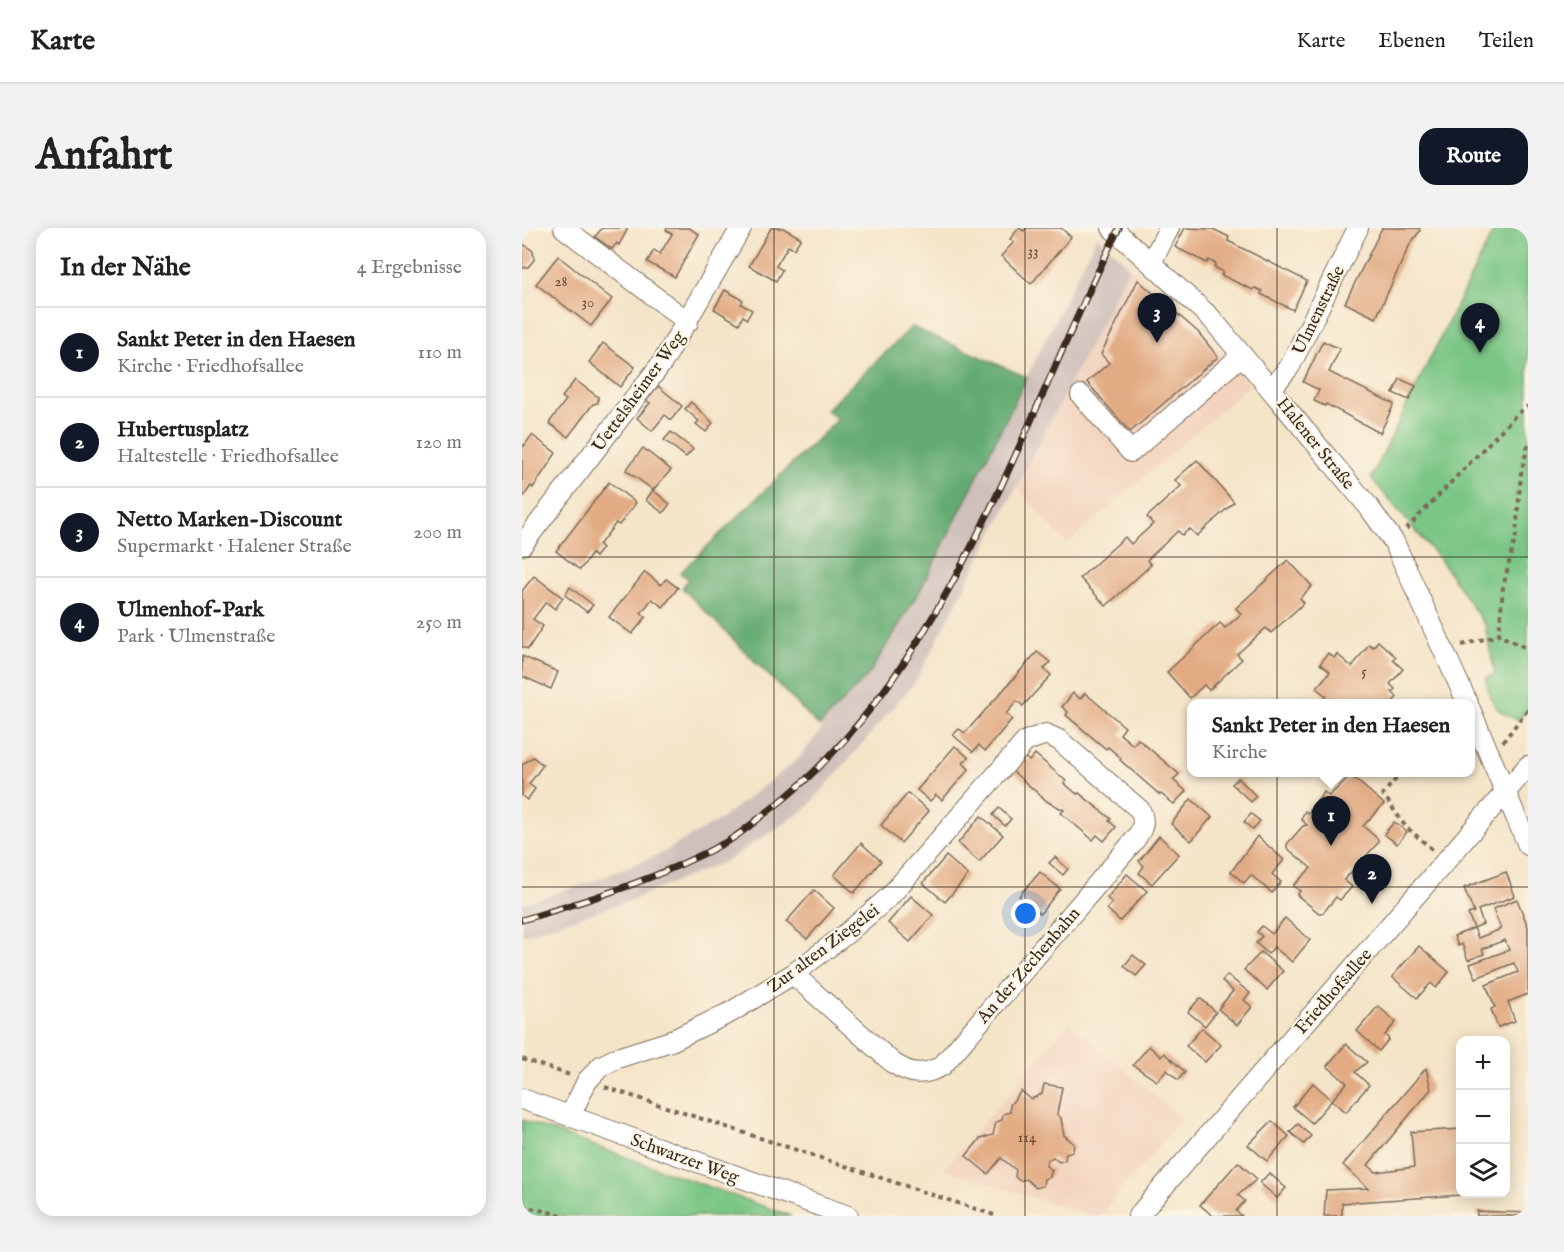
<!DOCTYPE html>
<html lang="de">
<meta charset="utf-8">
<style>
:root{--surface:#fff;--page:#f2f2f2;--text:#222;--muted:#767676;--line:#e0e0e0;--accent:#111827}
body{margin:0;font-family:"IM FELL English",serif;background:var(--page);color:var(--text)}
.controls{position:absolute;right:18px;bottom:18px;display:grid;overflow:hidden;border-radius:12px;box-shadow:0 3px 15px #0003}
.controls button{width:54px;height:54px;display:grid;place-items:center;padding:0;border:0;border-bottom:2px solid var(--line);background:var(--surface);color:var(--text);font:30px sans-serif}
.you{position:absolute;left:504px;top:686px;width:21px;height:21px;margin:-15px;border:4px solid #fff;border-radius:50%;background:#1a73e8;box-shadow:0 0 0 9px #1a73e833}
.badge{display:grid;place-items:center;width:39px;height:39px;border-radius:50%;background:var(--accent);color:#fff;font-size:20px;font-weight:700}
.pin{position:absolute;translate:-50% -50px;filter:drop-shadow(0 2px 3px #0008)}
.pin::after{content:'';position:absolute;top:32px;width:21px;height:18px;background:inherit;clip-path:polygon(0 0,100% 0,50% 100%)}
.popup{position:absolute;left:665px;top:471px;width:288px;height:78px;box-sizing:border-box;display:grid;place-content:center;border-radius:12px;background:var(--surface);filter:drop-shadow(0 2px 4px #0005);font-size:20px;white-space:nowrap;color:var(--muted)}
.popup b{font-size:22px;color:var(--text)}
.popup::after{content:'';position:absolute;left:50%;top:100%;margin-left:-12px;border:12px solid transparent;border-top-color:var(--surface)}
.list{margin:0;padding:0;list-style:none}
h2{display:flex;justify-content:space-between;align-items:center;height:78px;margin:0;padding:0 24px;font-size:26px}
h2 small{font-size:20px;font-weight:400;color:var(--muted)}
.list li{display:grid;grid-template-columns:39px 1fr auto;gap:18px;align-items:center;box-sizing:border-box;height:90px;padding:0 24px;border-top:2px solid var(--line)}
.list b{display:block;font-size:22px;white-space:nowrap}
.list p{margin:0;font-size:20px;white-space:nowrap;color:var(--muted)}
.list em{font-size:20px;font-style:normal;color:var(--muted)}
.icon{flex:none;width:33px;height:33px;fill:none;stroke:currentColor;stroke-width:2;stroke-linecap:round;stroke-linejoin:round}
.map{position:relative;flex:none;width:1006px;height:988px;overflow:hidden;border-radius:18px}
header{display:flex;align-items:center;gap:36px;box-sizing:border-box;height:84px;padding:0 30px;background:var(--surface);border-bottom:2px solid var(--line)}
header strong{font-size:28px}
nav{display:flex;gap:33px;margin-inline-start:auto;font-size:21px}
.intro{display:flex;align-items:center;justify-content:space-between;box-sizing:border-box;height:144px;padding:0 36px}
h1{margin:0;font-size:42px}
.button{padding:15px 27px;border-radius:18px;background:var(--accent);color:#fff;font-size:21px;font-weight:700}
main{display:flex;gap:36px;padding:0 36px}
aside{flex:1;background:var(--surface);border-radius:18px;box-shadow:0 3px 15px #0003}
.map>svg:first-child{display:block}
</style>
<header>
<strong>Karte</strong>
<nav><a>Karte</a><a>Ebenen</a><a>Teilen</a></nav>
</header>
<div class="intro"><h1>Anfahrt</h1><a class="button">Route</a></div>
<main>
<aside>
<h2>In der Nähe<small>4 Ergebnisse</small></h2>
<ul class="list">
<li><span class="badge">1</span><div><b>Sankt Peter in den Haesen</b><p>Kirche · Friedhofsallee</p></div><em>110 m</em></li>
<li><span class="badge">2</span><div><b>Hubertusplatz</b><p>Haltestelle · Friedhofsallee</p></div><em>120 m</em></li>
<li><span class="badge">3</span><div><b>Netto Marken-Discount</b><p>Supermarkt · Halener Straße</p></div><em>200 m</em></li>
<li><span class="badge">4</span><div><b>Ulmenhof-Park</b><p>Park · Ulmenstraße</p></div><em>250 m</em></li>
</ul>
</aside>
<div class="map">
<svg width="1006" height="988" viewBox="0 0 1006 988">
<rect width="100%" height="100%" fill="#fcf5e5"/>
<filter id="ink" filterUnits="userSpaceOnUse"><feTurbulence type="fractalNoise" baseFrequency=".0167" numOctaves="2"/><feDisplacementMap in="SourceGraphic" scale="12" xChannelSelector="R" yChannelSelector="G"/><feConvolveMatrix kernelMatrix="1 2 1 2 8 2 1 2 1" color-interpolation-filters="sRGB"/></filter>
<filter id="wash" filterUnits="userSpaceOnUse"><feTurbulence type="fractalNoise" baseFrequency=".008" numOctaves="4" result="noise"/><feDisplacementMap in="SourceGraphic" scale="24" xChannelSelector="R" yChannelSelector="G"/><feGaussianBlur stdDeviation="1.35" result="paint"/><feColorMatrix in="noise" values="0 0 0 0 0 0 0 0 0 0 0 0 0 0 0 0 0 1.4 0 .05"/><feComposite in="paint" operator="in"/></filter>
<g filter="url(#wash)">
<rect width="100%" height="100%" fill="#f4e4c8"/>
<g fill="#f3d4bf">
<path d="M608,39L677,101L728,157L545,316L495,259Z"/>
<path d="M547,795L660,891L577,988H569L422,941Z"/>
</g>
<path fill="#cfc0bb" d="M575,8L608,39L394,453L284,581L206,632L102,675L0,707V676L69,654L138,626L199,591L275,532L301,500L297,498L347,446L400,359Z"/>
<g fill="#7ac685" stroke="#5a7852" stroke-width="1.5">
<path d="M973,0H1006V480L997,492C972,485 968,474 964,450L973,446L963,397L920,334L849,250Z"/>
<path d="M0,892L269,988H0Z"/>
</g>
<path fill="#63ab72" stroke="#4f6a48" stroke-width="1.5" d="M390,99L505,149L400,359L347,446L297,498L160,360L167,351L158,345L316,191L304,182Z"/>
<g id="blocks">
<g fill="#e2ab83">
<path d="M80,0H106L97,17L95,15L90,21L73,9Z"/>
<path d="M145,0H167L177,6L153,49L125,34L132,22L138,26L150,6L144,2Z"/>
<path d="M249,0H261L279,10L272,21L266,18L254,38L260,42L254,53L227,38Z"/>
<path d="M497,0L502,3L504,0H539L549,9L509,56L479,28L492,14L488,11Z"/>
<path d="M663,0L691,1L707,9L706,13L785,53L771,82L739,66L740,63L733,60L731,62L699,47L701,44L692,39L694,36L687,32L685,35L653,19Z"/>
<path d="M860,0H897L898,3L888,16L854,90L823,75Z"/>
<path d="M0,15L11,23L12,32L6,39L0,40Z"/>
<path d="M36,28L90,71L69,98L14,56Z"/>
<path d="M616,52L676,104L696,129L608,204L565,154L587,135L579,126Z"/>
<path d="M203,62L221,72L219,76L230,82L225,91L221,88L217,96L192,81Z"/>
<path d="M801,113L818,121L807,144L872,176L858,205L804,176L803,178L792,173L797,162L781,154Z"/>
<path d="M81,115L113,139L98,159L67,134Z"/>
<path d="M878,151L894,158L887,172L871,165Z"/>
<path d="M53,152L76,169V175L71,176L46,209L27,195L44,172L40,169Z"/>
<path d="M136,158L160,178L149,192L143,187L130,203L115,190L128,175L124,172Z"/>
<path d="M169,174L191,195L184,204L174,196L177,193L163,181Z"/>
<path d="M149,204L171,221L164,229L142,212Z"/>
<path d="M10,207L34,225L11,260L9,258L2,268L0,266V217L2,218Z"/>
<path d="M121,220L149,242L131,262L148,276L141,285L124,272L131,262L104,242Z"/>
<path d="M675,232L712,274L675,308L668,301L660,307L656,303L625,332L629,337L584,378L558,350L603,309L609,316L631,296L625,289L659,258L653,252Z"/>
<path d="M87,254L114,275L97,297L94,295L77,317L80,320L73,329L70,326L58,342L34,323Z"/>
<path d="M766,332L790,358L778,370L782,375L749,405L744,400L715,426L720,431L687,462L682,457L668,470L645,444L698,395L703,400L719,386L714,380Z"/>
<path d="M123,344L139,357L144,351L156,360L141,379L130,371L119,385L124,389L110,406L87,389Z"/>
<path d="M12,348L41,370L33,381L24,374L11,391L21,398L6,421L0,419V363Z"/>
<path d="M48,359L71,377L65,384L43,367Z"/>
<path d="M856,413L874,429L871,432L881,441L868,456L873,461L870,464L875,469L869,476H806L801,472L804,468L794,460L808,444L798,436L806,425L812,430L815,426L830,439L847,416L851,419Z"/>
<path d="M515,424L528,434L522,441L529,447L501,478L495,473L484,486L490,491L463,523L457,517L451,524L431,507L437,501L443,505Z"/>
<path d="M0,428L36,444L29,461L0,448Z"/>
<path d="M551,465L558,471L563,465L603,499L598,506L611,517L616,511L657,546L651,552L664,563L652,576L639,566L638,567L598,532L599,530L586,519L584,521L544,487L546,484L540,479Z"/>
<path d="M433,518L446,529L441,535L447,541L420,572L414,567L408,573L395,562Z"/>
<path d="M513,526L544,553L542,555L549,561L555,566L557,565L589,591L587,593L594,599L582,613L575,607L571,612L539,585L542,582L526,574L488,541L500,527L507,533Z"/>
<path d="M11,529L21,537L7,556L13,561L5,572L0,568V537Z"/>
<path d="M827,549H831L862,576L841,598L856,611V615L822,652L830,659L818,672L814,669L801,685H797L775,667L778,663L771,658L789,640L765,620V616L781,598L785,597L779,591L783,583L786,585L802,564L807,568Z"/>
<path d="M716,550L734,568L729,574L710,556Z"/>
<path d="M386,565L407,583L379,615L359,597Z"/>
<path d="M669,571L690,589L669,613L649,596Z"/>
<path d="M477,580L489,591L483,598L471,587Z"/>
<path d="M729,586L738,593L731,602L722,594Z"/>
<path d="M459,588L481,607L457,634L436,615Z"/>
<path d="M872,594L885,604L875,616L862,606Z"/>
<path d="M637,608L657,626L630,656L617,645L622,638L617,633Z"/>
<path d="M735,608L762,632L750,646L759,654L750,665L729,647L722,655L709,644Z"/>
<path d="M339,615L359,633L332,665L312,647Z"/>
<path d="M424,628L446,647L423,674L401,655Z"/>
<path d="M533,629L546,641L541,647L527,635Z"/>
<path d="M518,644L538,661L518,686L497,668Z"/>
<path d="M984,644L993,668L956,682L961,696L952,700L946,686L952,684L942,660Z"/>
<path d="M605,646L625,663L598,693L585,681L590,675L585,670Z"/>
<path d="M292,662L312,680L285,711L264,694Z"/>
<path d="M389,668L411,687L388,714L366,695Z"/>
<path d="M995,671L1006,699V766L986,774L993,793L976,799L969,781L973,779L964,757L996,744L992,735L954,750L948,736L987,722L983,712L960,721L962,726L946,732L940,716L936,718L932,708L952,700L956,710L979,701L971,681Z"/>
<path d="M763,690L788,712L770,734L752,719L746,726L734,715L740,708L735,704L740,698L750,706Z"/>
<path d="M897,718L927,744L914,760L909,755L895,770L870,749Z"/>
<path d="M739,724L761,743L745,762L722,742Z"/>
<path d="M611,727L624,737L614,748L602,738Z"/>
<path d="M705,747L728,765L722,772L730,779L715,797L696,781L711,763L700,753Z"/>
<path d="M678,770L694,784L683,798L666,784Z"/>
<path d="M856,778L874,794L863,807L867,811L857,823L835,803Z"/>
<path d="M680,800L699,817L683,834L664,818Z"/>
<path d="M824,816L845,834L833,844L847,857L824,884L810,872L825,855L805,838Z"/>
<path d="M627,818L639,829L642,825L663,844L656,852L645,842L635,853L611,837Z"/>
<path d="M904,840L909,861L846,937L854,944L892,939L889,904L939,901V967L820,975V988H802L804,962L846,960L821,937Z"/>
<path d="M791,855L810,872L790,895L771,879Z"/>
<path d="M522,856L540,859L535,886L539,890L542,907L552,916L551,923L544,925L543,932L537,934L531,929L526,932L524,938L530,942L528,949L522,951L521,958L514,960L504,951L498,953L493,949L494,942L479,930L466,946L444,928L458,911L471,907L474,894L480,892L481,886L488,884V877L499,863L509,871L520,866Z"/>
<path d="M750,893L767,908L745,933L726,917Z"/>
<path d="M776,896L789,908L782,916L768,904Z"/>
<path d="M716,934L735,951L716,967L723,973L714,983L720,988H691L678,977Z"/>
<path d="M747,945L764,960L755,970L738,955Z"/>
<path d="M955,983L1006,985V988H955Z"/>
</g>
</g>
</g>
<g filter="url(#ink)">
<use href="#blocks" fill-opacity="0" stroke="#7c6b5a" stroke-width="1.5"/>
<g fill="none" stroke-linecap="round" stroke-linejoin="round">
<g stroke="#7c6b5a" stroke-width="22">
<g id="minor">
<path d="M42,0L166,94"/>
<path d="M590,0L689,90L846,278L872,314L946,476"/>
<path d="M629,35L647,0"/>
<path d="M750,160L768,138L836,0"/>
<path d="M559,167L609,224L720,127"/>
<path d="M0,317L140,135L219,0"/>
<path d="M948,481L1006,617"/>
<path d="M0,871L326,988"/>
<path d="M48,888L65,853L79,838L95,830L149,813L209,784L271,746L324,706L367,669L504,513L524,506L537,512L618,582C624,595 620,602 612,613L420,838C401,848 389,847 371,835L271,746"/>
<path d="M616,988L1006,538"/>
</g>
</g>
<g stroke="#7c6b5a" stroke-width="4" stroke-dasharray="4.5 4.5" stroke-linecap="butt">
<path d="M1006,217L999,245L994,307L981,359L977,407L1006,421"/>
<path d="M884,301L996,185L1006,178"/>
<path d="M940,417L977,407"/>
<path d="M981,514L1006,481"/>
<path d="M880,544L861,566L883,598L911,622"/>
<path d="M0,831L48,847"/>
<path d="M83,859L475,988"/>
<path d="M0,978L44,988"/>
</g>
<use href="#minor" stroke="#fff" stroke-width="20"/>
<g stroke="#3b2a1e" stroke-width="7">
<path id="rail" d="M0,692C71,671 141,649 206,613C222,604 235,591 249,581C424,447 501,192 597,0"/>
</g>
<use href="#rail" stroke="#fcf5e5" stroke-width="4.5" stroke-dasharray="14" stroke-linecap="butt"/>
</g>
</g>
<path fill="none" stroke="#3b2a1e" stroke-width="1.5" stroke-opacity="0.55" d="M252,0V988M503,0V988M755,0V988M0,329H1006M0,659H1006"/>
<g text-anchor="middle" stroke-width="4.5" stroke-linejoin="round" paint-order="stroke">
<g font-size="15" fill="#654a37">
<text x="511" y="28">33</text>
<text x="39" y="58">28</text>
<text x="66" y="79">30</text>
<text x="842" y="448">5</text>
<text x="505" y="914">114</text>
</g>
<g font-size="18" fill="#3b2a1e" stroke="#fcf5e5">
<text transform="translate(796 82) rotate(-64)" y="6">Ulmenstraße</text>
<text transform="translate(116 163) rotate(-54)" y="6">Uettelsheimer Weg</text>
<text transform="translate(794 215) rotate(51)" y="6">Halener Straße</text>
<text transform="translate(301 720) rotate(-37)" y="6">Zur alten Ziegelei</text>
<text transform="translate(506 737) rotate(-49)" y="6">An der Zechenbahn</text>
<text transform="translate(811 763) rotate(-49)" y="6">Friedhofsallee</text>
<text transform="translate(163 930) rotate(20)" y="6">Schwarzer Weg</text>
</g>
</g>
</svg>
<div class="controls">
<button>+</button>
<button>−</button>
<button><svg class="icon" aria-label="layers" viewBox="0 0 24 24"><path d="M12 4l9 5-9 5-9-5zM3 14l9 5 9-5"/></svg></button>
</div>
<div class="you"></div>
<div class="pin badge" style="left:809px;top:618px">1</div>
<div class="popup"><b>Sankt Peter in den Haesen</b>Kirche</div>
<div class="pin badge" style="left:850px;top:676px">2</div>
<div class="pin badge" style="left:635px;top:115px">3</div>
<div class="pin badge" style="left:958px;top:125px">4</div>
</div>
</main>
